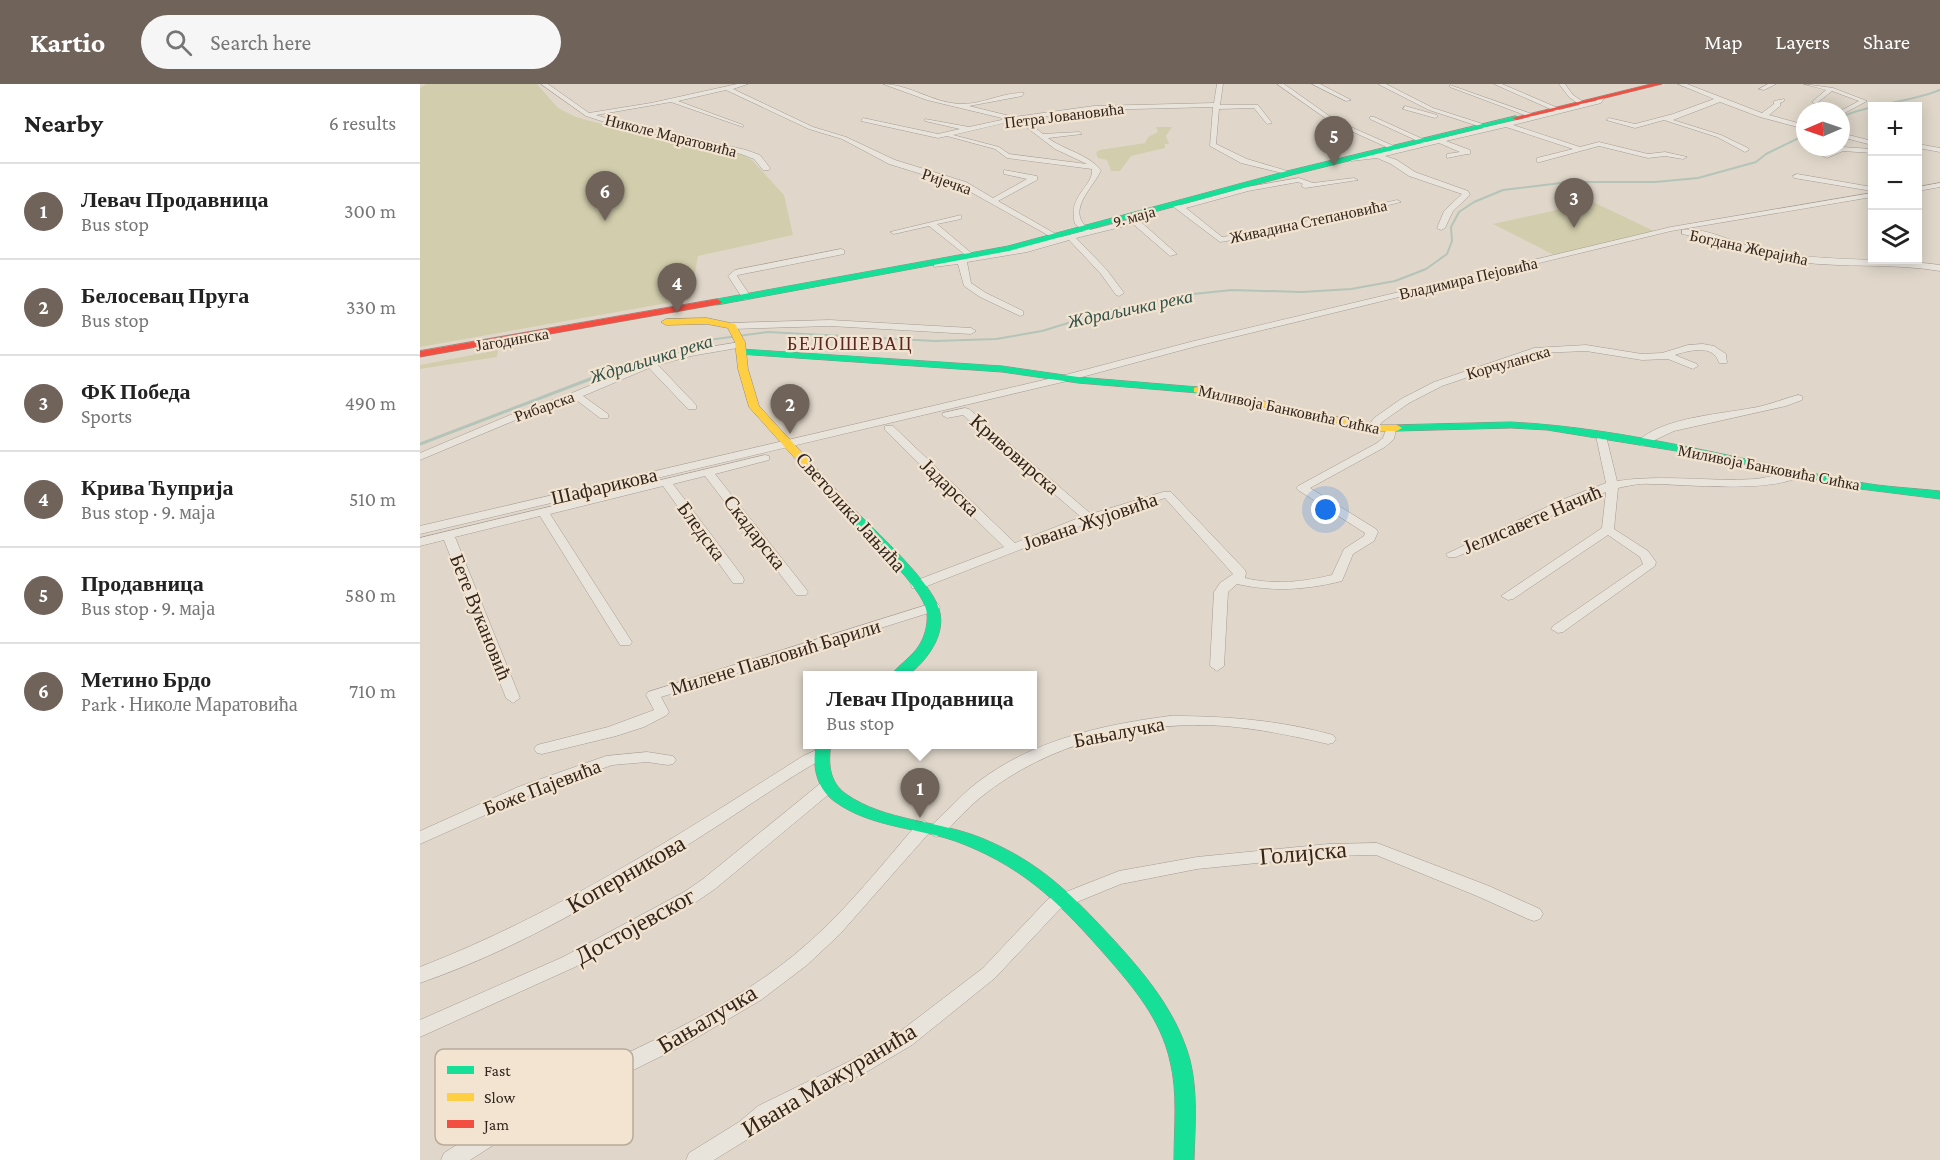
<!DOCTYPE html>
<meta charset="utf-8">
<style>
:root{--surface:#fff;--page:#f6f6f6;--text:#222;--muted:#767676;--line:#e0e0e0;--accent:#6f635a}
body{margin:0;font-family:"Crimson Pro",serif;background:var(--page);color:var(--text)}
.controls{position:absolute;right:18px;top:18px;display:grid;overflow:hidden;border-radius:0px;box-shadow:0 3px 15px #0003}
.controls button{width:54px;height:54px;display:grid;place-items:center;padding:0;border:0;border-bottom:2px solid var(--line);background:var(--surface);color:var(--text);font:30px sans-serif}
.compass{position:absolute;left:1376px;top:18px;width:54px;height:54px;border-radius:50%;background:var(--surface);box-shadow:0 3px 15px #0003;rotate:268deg}
.you{position:absolute;left:906px;top:426px;width:21px;height:21px;margin:-15px;border:4px solid #fff;border-radius:50%;background:#1a73e8;box-shadow:0 0 0 9px #1a73e833}
.badge{display:grid;place-items:center;width:39px;height:39px;border-radius:50%;background:var(--accent);color:#fff;font-size:20px;font-weight:700}
.pin{position:absolute;translate:-50% -50px;filter:drop-shadow(0 2px 3px #0008)}
.pin::after{content:'';position:absolute;top:32px;width:21px;height:18px;background:inherit;clip-path:polygon(0 0,100% 0,50% 100%)}
.popup{position:absolute;left:383px;top:587px;width:234px;height:78px;box-sizing:border-box;display:grid;place-content:center;border-radius:0px;background:var(--surface);filter:drop-shadow(0 2px 4px #0005);font-size:20px;white-space:nowrap;color:var(--muted)}
.popup b{font-size:22px;color:var(--text)}
.popup::after{content:'';position:absolute;left:50%;top:100%;margin-left:-12px;border:12px solid transparent;border-top-color:var(--surface)}
.list{margin:0;padding:0;list-style:none}
h2{display:flex;justify-content:space-between;align-items:center;height:78px;margin:0;padding:0 24px;font-size:26px}
h2 small{font-size:20px;font-weight:400;color:var(--muted)}
.list li{display:grid;grid-template-columns:39px 1fr auto;gap:18px;align-items:center;box-sizing:border-box;height:96px;padding:0 24px;border-top:2px solid var(--line)}
.list b{display:block;font-size:22px;white-space:nowrap}
.list p{margin:0;font-size:20px;white-space:nowrap;color:var(--muted)}
.list em{font-size:20px;font-style:normal;color:var(--muted)}
.icon{flex:none;width:33px;height:33px;fill:none;stroke:currentColor;stroke-width:2;stroke-linecap:round;stroke-linejoin:round}
.map{position:relative;flex:none;width:1520px;height:1076px;overflow:hidden}
header{display:flex;align-items:center;gap:36px;box-sizing:border-box;height:84px;padding:0 30px;background:var(--accent);color:#fff}
header strong{font-size:28px}
nav{display:flex;gap:33px;margin-inline-start:auto;font-size:21px}
.search{width:420px;height:54px;background:var(--page);display:flex;align-items:center;gap:15px;box-sizing:border-box;padding:0 21px;border-radius:33px;color:var(--muted);font-size:22px}
main{display:flex}
aside{flex:1;background:var(--surface)}
.map>svg:first-child{display:block}
</style>
<header>
<strong>Kartio</strong>
<div class="search"><svg class="icon" aria-label="search" viewBox="0 0 24 24"><circle cx="10" cy="10" r="6"/><path d="M15 15l6 6"/></svg>Search here</div>
<nav><a>Map</a><a>Layers</a><a>Share</a></nav>
</header>
<main>
<aside>
<h2>Nearby<small>6 results</small></h2>
<ul class="list">
<li><span class="badge">1</span><div><b>Левач Продавница</b><p>Bus stop</p></div><em>300 m</em></li>
<li><span class="badge">2</span><div><b>Белосевац Пруга</b><p>Bus stop</p></div><em>330 m</em></li>
<li><span class="badge">3</span><div><b>ФК Победа</b><p>Sports</p></div><em>490 m</em></li>
<li><span class="badge">4</span><div><b>Крива Ћуприја</b><p>Bus stop · 9. маја</p></div><em>510 m</em></li>
<li><span class="badge">5</span><div><b>Продавница</b><p>Bus stop · 9. маја</p></div><em>580 m</em></li>
<li><span class="badge">6</span><div><b>Метино Брдо</b><p>Park · Николе Маратовића</p></div><em>710 m</em></li>
</ul>
</aside>
<div class="map">
<svg width="1520" height="1076" viewBox="0 0 1520 1076">
<rect width="100%" height="100%" fill="#e0d7ca"/>
<g fill="#d2cead">
<path d="M6,0H117L138,24L156,33L207,47L246,52L321,70L332,76L364,111L373,151L278,172L270,215L0,263V4Z"/>
<path d="M736,43H752L746,52L749,60H745V64L711,72L700,87H691L687,76L678,74L676,69L679,66L725,59L728,53L738,48Z"/>
<path d="M1173,118L1236,148L1134,171L1073,140Z"/>
<path d="M78,266L77,273L0,285V281Z"/>
</g>
<g fill="none" stroke-linecap="round" stroke-linejoin="round">
<g stroke="#b5c4b9" stroke-width="2">
<path d="M1421,33C1453,19 1488,19 1520,6"/>
<path d="M195,285L281,257L348,248L515,257L576,255L622,247L694,225L773,210L812,206L882,208L931,205L975,197L1006,185L1027,170L1032,157L1031,143L1039,128L1054,118L1083,106L1149,98H1235L1278,94L1336,78L1346,70L1385,51"/>
</g>
<path stroke="#b5c4b9" stroke-width="3" d="M0,360L199,284"/>
<g stroke="#a59c94" stroke-width="1">
<g id="street">
<path d="M121,0H128L169,29L231,19L317,0H328L313,5L393,43L426,53L475,76L546,98L573,114L607,95L584,90V86L617,92V96L578,117L641,153L664,147L655,140C647,111 674,102 672,85L587,74L575,65L527,52L518,54L441,37L443,34L518,50L540,45L505,37V35L549,43L586,35L507,16L463,0C489,0 513,19 540,20C561,21 583,8 604,9L602,12L549,22L594,33L674,22L794,19L797,0H803L800,21H838L852,39L847,40L834,24L799,25L796,60L827,75L874,89L870,91L821,79L790,62L793,23L674,26L604,35L623,50L659,48L662,50L628,54C644,66 668,70 681,86C676,100 650,122 663,139C665,142 668,143 670,146L709,136L707,131H713L757,170L750,172L713,140L656,154L687,186L704,209L699,212L696,211L681,190L649,156L607,168L547,178L551,199L566,209L603,227V231L600,232L560,213L544,202L538,180L514,183V179L548,173L509,142L474,150L470,148L541,131V135L517,140L555,172L596,164L633,154L540,102L469,80L422,55L389,45L306,6L258,17L323,41V43L251,18L176,31L204,40L258,50L326,66L340,71L350,84L349,86H343L334,75L321,70L258,54L203,44L166,32ZM597,36L635,65L667,80L589,70L579,63L533,51Z"/>
<path d="M857,0H864L915,36L976,63L977,65L1002,59L950,35V33H954L1005,56L1006,58L1064,44L1009,26L958,0H966L1013,24L1066,41V43L1110,33L1030,3V1L1112,30V32L1135,27L1074,0H1082L1138,24L1139,26L1160,21L1149,13L1139,0H1145L1153,11L1165,19L1176,17L1179,13L1184,14L1181,19L1093,41L1160,63L1179,58L1228,70L1245,68L1267,73L1263,75L1245,72L1228,74L1179,62L1120,78H1117V74L1153,65L1086,43L1026,57L1050,66V70H1047L1027,74V70L1040,68L1019,59L965,72L977,76L995,88L1048,107L1050,111L1033,127L1025,144L1021,146L1017,144L1024,127L1042,110L989,92L971,80L957,74L931,77V73L973,66L911,38Z"/>
<path d="M892,0H900L931,16L926,17Z"/>
<path d="M1258,0H1267L1342,29L1354,20V17L1364,15V17L1360,19V22L1349,31L1385,41V45L1340,33L1300,18L1253,36L1301,51L1328,64L1329,66L1325,68L1297,53L1244,36L1215,44L1186,36L1189,34L1215,40L1253,30L1294,15Z"/>
<path d="M1348,0H1356L1344,6L1339,5Z"/>
<path d="M1384,0L1413,4L1447,17L1421,31L1420,27L1439,17L1412,7L1397,19H1393V17L1406,6Z"/>
<path d="M985,22L1017,31L1018,32L1015,34L983,25Z"/>
<path d="M1421,49L1452,57V61L1421,53Z"/>
<path d="M1498,60L1520,64V68L1498,64Z"/>
<path d="M1422,63L1452,65V69L1423,67L1407,74L1403,72Z"/>
<path d="M1377,90L1452,103V107L1374,94L1373,92Z"/>
<path d="M879,94L893,99L934,94L938,96L885,104L881,102L883,100L878,98L828,107L766,124L802,153L849,146L977,116L981,118L849,150L800,158L751,121L755,119L761,121L827,103Z"/>
<path d="M1520,99V103L1498,107V103Z"/>
<path d="M1452,109V113L1251,147L777,262L647,297L0,450V442L645,291L774,257L1251,143Z"/>
<path d="M1262,146C1284,143 1308,156 1329,162C1392,180 1456,172 1520,181V187C1473,179 1425,184 1378,178C1338,173 1301,157 1262,150Z"/>
<path d="M421,165L424,166V170L318,191L317,192L331,213L326,216L323,215L308,192L315,186Z"/>
<path d="M410,236L551,244L556,247L551,250L410,242L312,245L307,242L312,239Z"/>
<path d="M320,258L323,259V263L271,272L238,281L276,321V325H268L229,284L163,312L188,330V334H180L155,315L98,335L0,376V369L90,331L147,311L227,278L270,266Z"/>
<path d="M1283,260L1294,262L1306,270L1307,279H1299C1294,260 1270,266 1255,271L1277,280L1278,282L1273,285L1248,275L1222,276L1166,267L1118,269L1022,302L989,319L962,338L956,346H948L947,344L954,334L981,315L1014,298L1114,264L1166,261L1222,270L1242,269L1268,261Z"/>
<path d="M1378,311L1382,312V316L1366,322L1254,347L1222,362L1216,359C1241,332 1307,330 1342,322C1354,319 1366,314 1378,311Z"/>
<path d="M545,324L549,325L671,430L743,408H751L825,486L826,489L825,494C854,501 883,498 912,491L924,465L944,452L945,449L878,406L876,404L878,402L957,359L963,354L967,343H975L976,345L974,355L965,363L890,404L956,445L958,448L954,457L933,470L922,497C886,506 853,508 817,500L808,508L804,582L797,587L790,582L794,508L800,499L813,490L745,414L673,437L502,504H492L491,501L492,498L584,463L465,346V342H473L595,459L661,433L543,331L527,334L522,331L523,329Z"/>
<path d="M1181,349L1186,352L1197,397C1243,390 1289,398 1336,395C1352,393 1366,388 1381,385L1387,388C1361,411 1265,400 1230,400C1219,399 1208,402 1198,404L1194,445L1228,467L1236,478L1235,482L1143,548L1138,549L1131,545L1133,542L1223,480L1220,473L1188,451L1093,515L1088,516L1081,512L1182,444L1186,408L1036,473H1028L1026,470L1144,415L1186,399L1176,352Z"/>
<path d="M345,371L349,372V376L295,390L386,505L388,508L386,511H376L285,392L253,400L323,493L324,496L323,499H313L243,402L130,430L212,558L210,561H200L120,432L35,453L100,614L93,619L86,614L24,456L0,462V454Z"/>
<path d="M513,519L518,520L520,523L518,526L241,613L249,628L247,631L224,643L196,652L122,670L117,669L114,665L117,661L188,643L234,626L226,611L228,608Z"/>
<path d="M750,632C806,632 859,636 913,651L916,655L913,659L908,660C874,652 840,645 805,642C720,636 628,659 561,713C547,724 535,739 522,751L516,753L509,749L420,850L387,881L341,916L266,960L116,1034L50,1076H21L24,1069C56,1049 87,1028 121,1010C207,967 298,933 374,871C421,833 459,784 498,739L504,737L511,742C524,730 536,717 548,706C604,658 679,641 750,632Z"/>
<path d="M401,664L406,665L409,669L406,673C366,695 329,722 291,746C199,805 104,863 0,899V883C137,830 259,751 383,672Z"/>
<path d="M227,668L253,672L256,676L253,680L248,681L227,678L192,681L110,711L0,760V747L98,703L186,672Z"/>
<path d="M408,696L414,698L416,702L414,706L295,805L276,818L155,883L0,953V936L143,873L264,808L283,795L402,698Z"/>
<path d="M957,759L1069,802L1120,825L1123,830L1120,835L1114,837L1108,835L1057,812L956,771L908,772L777,785L701,800L640,825L575,894L492,961L448,987L352,1036L333,1052L294,1076H266L269,1069L319,1038L338,1022L434,975L478,949L563,884L628,815L699,787L777,773L908,760Z"/>
</g>
</g>
<g stroke="#958c84" stroke-width="1">
<g id="fast">
<path d="M1096,32L1098,35L872,91L589,167L297,221L292,218L297,215L588,162L867,87Z"/>
<path d="M321,265L582,282L658,293L778,303L783,306L778,309L658,299L582,288L318,270V266Z"/>
<path d="M1091,338C1209,344 1323,377 1438,398C1465,403 1493,404 1520,407V415L1440,405L1287,372L1127,346L1091,344L977,347L972,344L977,341Z"/>
<path d="M428,422L432,423C454,446 511,497 519,525C527,550 507,577 487,592H470C481,578 496,571 503,554C507,544 509,532 505,522C496,497 444,450 424,429L422,426L424,423Z"/>
<path d="M396,660H411C408,679 409,698 426,710C466,738 519,736 564,755C621,779 651,810 692,854C725,890 757,928 770,976C778,1008 775,1043 774,1076H754C754,1043 758,1009 750,977C741,936 714,904 687,873C642,822 608,786 543,760C501,743 452,745 414,717C396,704 392,681 396,660Z"/>
</g>
</g>
<g stroke="#958c84" stroke-width="1">
<g id="slow">
<path d="M287,234L315,240L325,258L328,285L339,322L432,423L434,426L432,429H424L329,323L318,285L315,258L308,244L287,240L246,241L241,238L246,235Z"/>
<path d="M778,303L955,341H977L982,344L977,347H955L774,308V304Z"/>
</g>
</g>
<g stroke="#958c84" stroke-width="1">
<g id="jam">
<path d="M1231,0H1242L1096,36L1093,34Z"/>
<path d="M297,215L302,218L300,220L0,273V267Z"/>
</g>
</g>
<use href="#street" fill="#e8e3db" fill-rule="evenodd"/>
<use href="#fast" fill="#16e098" fill-rule="evenodd"/>
<use href="#slow" fill="#ffcf43" fill-rule="evenodd"/>
<use href="#jam" fill="#f24e42" fill-rule="evenodd"/>
</g>
<g text-anchor="middle" stroke-width="4.5" stroke-linejoin="round" paint-order="stroke">
<g font-size="16" fill="#32251d" stroke="#f2e4d0">
<text transform="translate(644 31) rotate(-7)" y="6">Петра Јовановића</text>
<text transform="translate(251 51) rotate(14)" y="6">Николе Маратовића</text>
<text transform="translate(527 97) rotate(19)" y="6">Ријечка</text>
<text transform="translate(714 132) rotate(-15)" y="6">9. маја</text>
<text transform="translate(888 137) rotate(-12)" y="6">Живадина Степановића</text>
<text transform="translate(1329 163) rotate(12)" y="6">Богдана Жерајића</text>
<text transform="translate(1048 194) rotate(-13)" y="6">Владимира Пејовића</text>
<text transform="translate(92 255) rotate(-10)" y="6">Јагодинска</text>
<text transform="translate(1088 278) rotate(-16)" y="6">Корчуланска</text>
<text transform="translate(124 322) rotate(-20)" y="6">Рибарска</text>
<text transform="translate(869 325) rotate(12)" y="6">Миливоја Банковића Сићка</text>
<text transform="translate(1349 383) rotate(11)" y="6">Миливоја Банковића Сићка</text>
</g>
<g font-size="18" font-style="italic" fill="#2e514a" stroke="#f2e4d0">
<text transform="translate(710 225) rotate(-12)" y="6">Ждраљичка река</text>
<text transform="translate(231 275) rotate(-17)" y="6">Ждраљичка река</text>
</g>
<g font-size="18" letter-spacing="1.5" fill="#5b2521" stroke="#f2e4d0">
<text x="430" y="266">БЕЛОШЕВАЦ</text>
</g>
<g font-size="20" fill="#32251d" stroke="#f2e4d0">
<text transform="translate(595 370) rotate(41)" y="7">Кривовирска</text>
<text transform="translate(184 402) rotate(-13)" y="7">Шафарикова</text>
<text transform="translate(530 403) rotate(44)" y="7">Јадарска</text>
<text transform="translate(431 428) rotate(48)" y="7">Светолика Јањића</text>
<text transform="translate(1112 435) rotate(-23)" y="7">Јелисавете Начић</text>
<text transform="translate(670 437) rotate(-19)" y="7">Јована Жујовића</text>
<text transform="translate(282 447) rotate(54)" y="7">Бледска</text>
<text transform="translate(335 448) rotate(52)" y="7">Скадарска</text>
<text transform="translate(61 533) rotate(68)" y="7">Бете Вукановић</text>
<text transform="translate(355 573) rotate(-17)" y="7">Милене Павловић Барили</text>
<text transform="translate(699 648) rotate(-11)" y="7">Бањалучка</text>
<text transform="translate(122 703) rotate(-21)" y="7">Боже Пајевића</text>
</g>
<g font-size="24" fill="#32251d" stroke="#f2e4d0">
<text transform="translate(883 769) rotate(-5)" y="8">Голијска</text>
<text transform="translate(206 790) rotate(-30)" y="8">Коперникова</text>
<text transform="translate(215 842) rotate(-29)" y="8">Достојевског</text>
<text transform="translate(287 935) rotate(-31)" y="8">Бањалучка</text>
<text transform="translate(409 996) rotate(-31)" y="8">Ивана Мажуранића</text>
</g>
</g>
<rect x="15" y="965" width="198" height="96" rx="9" fill="#f2e4d0" stroke="#b8ab9a" stroke-width="1.5"/>
<rect x="27" y="982" width="27" height="8" fill="#16e098"/>
<rect x="27" y="1009" width="27" height="8" fill="#ffcf43"/>
<rect x="27" y="1036" width="27" height="8" fill="#f24e42"/>
<g font-size="16" fill="#32251d">
<text x="64" y="992">Fast</text>
<text x="64" y="1019">Slow</text>
<text x="64" y="1046">Jam</text>
</g>
</svg>
<div class="controls">
<button>+</button>
<button>−</button>
<button><svg class="icon" aria-label="layers" viewBox="0 0 24 24"><path d="M12 4l9 5-9 5-9-5zM3 14l9 5 9-5"/></svg></button>
</div>
<svg class="compass" viewBox="-18 -18 36 36"><path d="M0-13l5 13h-10z" fill="#e53935"/><path d="M0 13l5-13h-10z" fill="#767676"/></svg>
<div class="you"></div>
<div class="pin badge" style="left:500px;top:734px">1</div>
<div class="popup"><b>Левач Продавница</b>Bus stop</div>
<div class="pin badge" style="left:370px;top:350px">2</div>
<div class="pin badge" style="left:1154px;top:144px">3</div>
<div class="pin badge" style="left:257px;top:229px">4</div>
<div class="pin badge" style="left:914px;top:82px">5</div>
<div class="pin badge" style="left:185px;top:137px">6</div>
</div>
</main>
